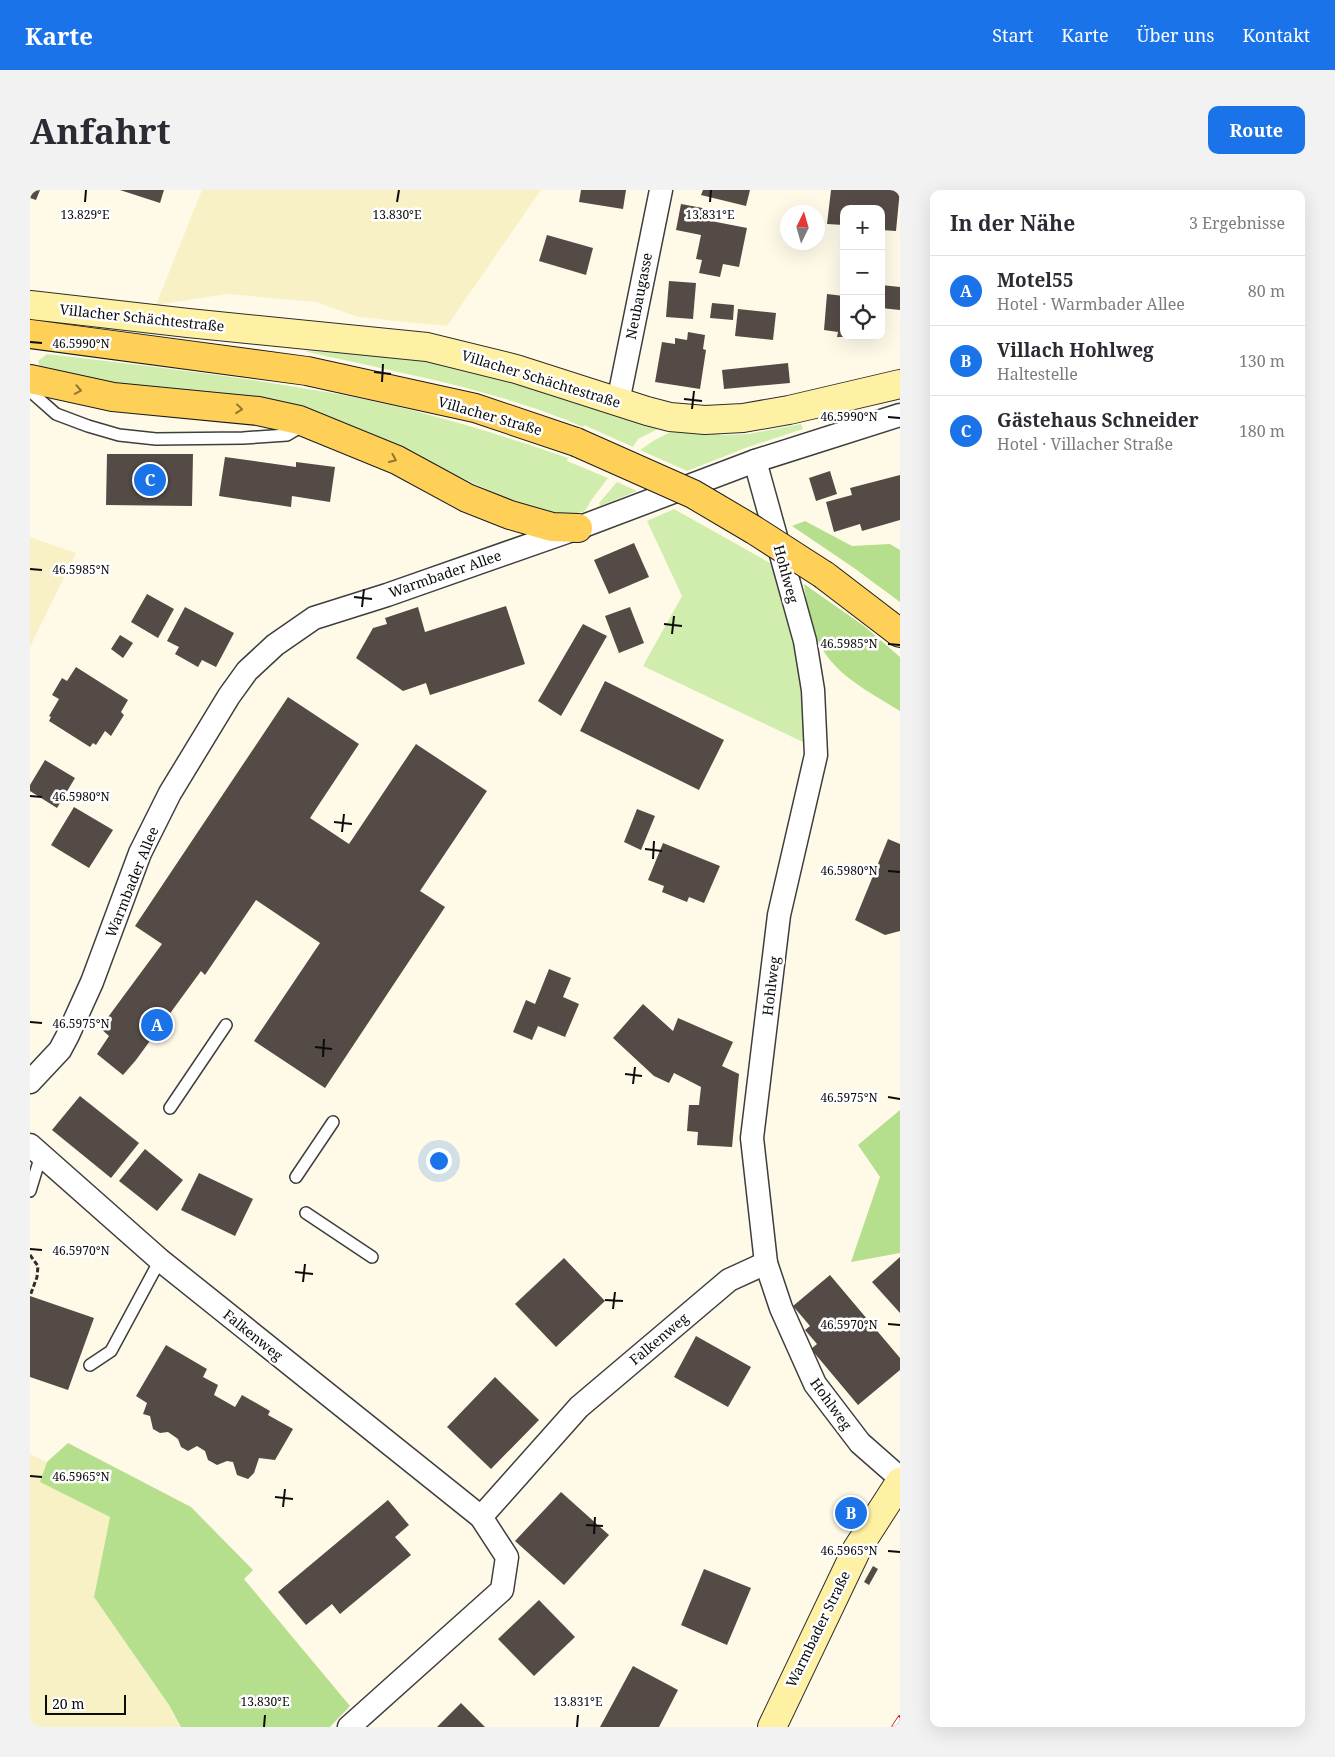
<!DOCTYPE html>
<html lang="de">
<meta charset="utf-8">
<style>
:root{--surface:#fff;--page:#f2f2f3;--text:#2b2b33;--muted:#7c7c81;--line:#e1e1e2;--accent:#1a73e8}
body{margin:0;font-family:"Noto Serif",serif;background:var(--page);color:var(--text)}
.controls{position:absolute;right:15px;top:15px;display:grid;overflow:hidden;border-radius:10px;box-shadow:0 5px 20px #0002}
.controls button{width:45px;height:45px;display:grid;place-items:center;padding:0;border:0;border-bottom:1px solid var(--line);background:var(--surface);color:var(--text);font:25px sans-serif}
.compass{position:absolute;left:750px;top:15px;width:45px;height:45px;border-radius:50%;background:var(--surface);box-shadow:0 5px 20px #0002;rotate:5deg}
.scale{position:absolute;left:15px;bottom:12px;width:81px;box-sizing:border-box;padding-left:5px;border:2px solid #0b0b0b;border-top:0;font-size:14px;line-height:18px;white-space:nowrap;color:#0b0b0b;-webkit-text-stroke:4px #fff;paint-order:stroke}
.you{position:absolute;left:408px;top:970px;width:18px;height:18px;margin:-12px;border:4px solid #fff;border-radius:50%;background:#1a73e8;box-shadow:0 0 0 8px #1a73e833}
.badge{display:grid;place-items:center;width:32px;height:32px;border-radius:50%;background:var(--accent);color:#fff;font-size:16px;font-weight:700}
.pin{position:absolute;translate:-50% -50%;border:2px solid #fff;box-shadow:0 1px 5px #0006}
.list{margin:0;padding:0;list-style:none}
h2{display:flex;justify-content:space-between;align-items:center;height:65px;margin:0;padding:0 20px;font-size:21px}
h2 small{font-size:16px;font-weight:400;color:var(--muted)}
.list li{display:grid;grid-template-columns:32px 1fr auto;gap:15px;align-items:center;box-sizing:border-box;height:70px;padding:0 20px;border-top:1px solid var(--line)}
.list b{display:block;font-size:19px;white-space:nowrap}
.list p{margin:0;font-size:16px;white-space:nowrap;color:var(--muted)}
.list em{font-size:16px;font-style:normal;color:var(--muted)}
.icon{flex:none;width:28px;height:28px;fill:none;stroke:currentColor;stroke-width:2;stroke-linecap:round;stroke-linejoin:round}
.map{position:relative;flex:none;width:870px;height:1537px;overflow:hidden;border-radius:10px}
header{display:flex;align-items:center;gap:30px;box-sizing:border-box;height:70px;padding:0 25px;background:var(--accent);color:#fff}
header strong{font-size:24px}
nav{display:flex;gap:28px;margin-inline-start:auto;font-size:18px}
.intro{display:flex;align-items:center;justify-content:space-between;box-sizing:border-box;height:120px;padding:0 30px}
h1{margin:0;font-size:35px}
.button{padding:12px 22px;border-radius:10px;background:var(--accent);color:#fff;font-size:18px;font-weight:700}
main{display:flex;gap:30px;padding:0 30px}
aside{flex:1;background:var(--surface);border-radius:10px;box-shadow:0 5px 20px #0002}
.map>svg:first-child{display:block}
</style>
<header>
<strong>Karte</strong>
<nav><a>Start</a><a>Karte</a><a>Über uns</a><a>Kontakt</a></nav>
</header>
<div class="intro"><h1>Anfahrt</h1><a class="button">Route</a></div>
<main>
<div class="map">
<svg width="870" height="1537" viewBox="0 0 870 1537">
<rect width="100%" height="100%" fill="#fffae8"/>
<g fill="#f8f1c6">
<path d="M172,0H511L417,136L328,127L286,112L197,104L126,115Z"/>
<path d="M0,347L46,363L0,457Z"/>
<path d="M0,1264L17,1272L11,1292L80,1327L64,1407L139,1515L151,1537H0Z"/>
</g>
<g fill="#d1edae">
<path d="M274,161C321,163 368,164 414,173C488,189 557,223 632,237L608,249L603,257L554,235L553,237C463,198 368,183 274,161Z"/>
<path d="M17,164C108,175 200,185 290,201C375,215 457,240 538,268L537,271L578,288L560,312L557,318L553,322L534,325H522L491,315L402,274L87,196L11,182L8,171Z"/>
<path d="M771,234L773,239L718,257L657,281L610,260L623,251L646,239L693,245L719,244Z"/>
<path d="M587,292L607,301L570,316L569,313Z"/>
<path d="M644,319L749,378L773,501L777,554L613,476L652,406L617,331Z"/>
</g>
<g fill="#b5df8c">
<path d="M775,331L822,356L860,354L870,360V412L824,378L762,336Z"/>
<path d="M774,394L834,436L870,467V521C830,496 795,481 781,433C777,421 776,407 774,394Z"/>
<path d="M870,920V1063L821,1072L850,987L828,955Z"/>
<path d="M38,1253L161,1317L223,1380L214,1389L320,1516L300,1537H151L139,1515L64,1407L80,1327L10,1292L17,1272Z"/>
</g>
<g fill="#544b46">
<path d="M0,0H10L6,10L0,8Z"/>
<path d="M90,0H134L130,13Z"/>
<path d="M551,0H596L593,19L549,12Z"/>
<path d="M673,0H720L716,16L671,5Z"/>
<path d="M801,0H870L866,41L851,40V19H814V35L797,34Z"/>
<path d="M651,14L678,19L676,30L717,38L709,77L693,74L690,87L669,83L672,70L666,69L671,45L646,40Z"/>
<path d="M517,45L563,58L556,85L509,71Z"/>
<path d="M639,91L666,93L663,129L636,127Z"/>
<path d="M851,95L870,97V120L851,118Z"/>
<path d="M797,104L814,106V147H807L808,142L794,140Z"/>
<path d="M682,113L704,115L703,130L680,128Z"/>
<path d="M708,119L746,123L743,150L705,146Z"/>
<path d="M658,142L675,145L673,159L676,160L670,199L625,192L632,152L645,154V148L657,150Z"/>
<path d="M758,173L760,193L694,199L692,180Z"/>
<path d="M77,264H163L162,316L76,315Z"/>
<path d="M195,267L266,277V272L305,277L300,312L262,306L261,317L189,306Z"/>
<path d="M800,281L807,304L786,311L779,288Z"/>
<path d="M870,285V330L832,341L830,334L804,342L796,312L822,305L820,298Z"/>
<path d="M604,353L619,387L579,404L564,370Z"/>
<path d="M117,404L144,419L128,448L101,432Z"/>
<path d="M476,416L495,474L400,505L396,493L373,501L326,468L343,438L357,434L355,428L388,417L395,442Z"/>
<path d="M155,417L204,443L186,477L172,470L168,477L145,464L149,457L137,451Z"/>
<path d="M600,417L614,453L589,463L575,426Z"/>
<path d="M553,434L577,446L531,526L508,511Z"/>
<path d="M90,445L103,453L93,468L81,459Z"/>
<path d="M46,477L98,510L91,522L94,525L81,546L75,541L66,555L63,553L60,557L19,531L21,527L19,526L29,509L22,505L32,488L37,491Z"/>
<path d="M575,491L694,550L669,600L550,541Z"/>
<path d="M258,507L329,554L280,628L319,654L386,554L457,601L390,701L415,717L295,898L224,851L290,753L226,710L175,785L171,781L106,870L93,885L67,864L79,846L70,838L132,754L105,736Z"/>
<path d="M15,570L45,588L27,618L0,601V595Z"/>
<path d="M44,617L83,640L59,678L21,655Z"/>
<path d="M607,619L625,626L611,660L594,652Z"/>
<path d="M858,649L870,654V741L855,745L825,730Z"/>
<path d="M633,653L690,676L674,713L659,707L657,712L632,702L634,696L618,690Z"/>
<path d="M519,779L541,788L533,807L549,814L535,847L508,836L502,850L483,842L496,810L505,814Z"/>
<path d="M613,814L643,841L648,828L703,852L692,876L709,884L702,957L667,955L668,942L657,941L659,915H669L671,897L644,883L639,893L624,886L583,848Z"/>
<path d="M50,906L109,953L81,988L22,940Z"/>
<path d="M115,959L153,990L127,1021L89,991Z"/>
<path d="M169,983L223,1009L205,1046L151,1020Z"/>
<path d="M870,1067V1123L842,1092Z"/>
<path d="M534,1068L575,1111L526,1157L485,1114Z"/>
<path d="M800,1085L870,1168V1180L828,1215L781,1159L787,1154L775,1140L780,1136L763,1116Z"/>
<path d="M0,1106L64,1128L38,1200L0,1187Z"/>
<path d="M666,1146L721,1177L698,1217L644,1187Z"/>
<path d="M136,1155L177,1179L173,1187L188,1195L184,1205L205,1217L212,1205L240,1221L238,1225L263,1239L245,1270L229,1268L224,1283L218,1289L207,1285L203,1272L197,1271L187,1275L178,1270L175,1261L167,1256L158,1261L151,1257L148,1249L138,1242L130,1243L123,1239L120,1226L113,1224L117,1213L106,1206Z"/>
<path d="M465,1187L509,1230L461,1279L417,1237Z"/>
<path d="M531,1302L579,1345L534,1395L485,1351Z"/>
<path d="M358,1310L379,1335L365,1347L381,1365L310,1424L302,1414L276,1435L248,1402Z"/>
<path d="M843,1376L848,1379L839,1395L834,1392Z"/>
<path d="M674,1379L721,1398L697,1455L651,1435Z"/>
<path d="M509,1410L545,1447L504,1486L468,1449Z"/>
<path d="M603,1476L648,1500L629,1537H570Z"/>
<path d="M431,1513L455,1537H407Z"/>
</g>
<g fill="none" stroke-linecap="round" stroke-linejoin="round">
<g stroke="#3e3e3e" stroke-width="14">
<g id="lane">
<path d="M0,201L26,224L58,236L89,245L126,249L213,248L257,245L274,235"/>
<path d="M140,918L196,835"/>
<path d="M266,987L303,932"/>
<path d="M0,1001L11,965"/>
<path d="M276,1023L342,1067"/>
<path d="M60,1175L81,1161L130,1070"/>
</g>
</g>
<g stroke="#3e3e3e" stroke-width="25">
<g id="street">
<path d="M588,212L631,0"/>
<path d="M725,271L775,451L783,500L786,565L749,725L722,948L736,1073L751,1118L785,1194L830,1253L870,1288"/>
<path d="M0,892L30,860L38,845L62,792L110,663L140,603L199,506L217,481L245,455L284,428L357,405L548,338L725,271L870,225"/>
<path d="M0,955L130,1070L451,1327L477,1367L472,1400L319,1537"/>
<path d="M451,1327L549,1217L699,1090L736,1073"/>
</g>
</g>
<g stroke="#2d2d2d" stroke-width="30">
<g id="secondary">
<path d="M0,115L158,133L397,157L486,179L617,221L640,227L675,230L713,228L759,220L870,194"/>
<path d="M742,1537L827,1359L870,1292"/>
</g>
</g>
<g stroke="#1c1c1c" stroke-width="30">
<g id="primary">
<path d="M0,144L277,181L445,218L546,252"/>
<path d="M0,189L83,207L228,221L269,230L367,270L437,308L480,325L522,337L548,338"/>
<path d="M794,385L870,443"/>
</g>
</g>
<path stroke="#2d2d2d" stroke-width="3" stroke-dasharray="5 2.5" stroke-linecap="butt" d="M0,1065L8,1076L7,1087L0,1106"/>
<use href="#lane" stroke="#fff" stroke-width="11"/>
<use href="#street" stroke="#fff" stroke-width="22"/>
<use href="#secondary" stroke="#fff1a3" stroke-width="28"/>
<use href="#primary" stroke="#ffd058" stroke-width="28"/>
<g stroke="#c61726" stroke-width="5.5">
<path id="rail" d="M864,1537L870,1528"/>
</g>
<use href="#rail" stroke="#fff" stroke-width="4" stroke-dasharray="11" stroke-linecap="butt"/>
<g stroke="#1c1c1c" stroke-width="30" stroke-linecap="butt">
<path id="primary-bridge" d="M546,252L663,304L724,340L794,385"/>
</g>
<use href="#primary-bridge" stroke="#ffd058" stroke-width="28"/>
</g>
<defs><path id="oneway-chevron" d="M-2-3.5L2.5 0L-2 3.5" fill="none" stroke-width="1.6" stroke-linecap="round" stroke-linejoin="round" transform="scale(1.25)"/></defs>
<g stroke="#917735">
<use href="#oneway-chevron" transform="translate(48 200) rotate(11)"/>
<use href="#oneway-chevron" transform="translate(209 219) rotate(6)"/>
<use href="#oneway-chevron" transform="translate(363 269) rotate(24)"/>
</g>
<path fill="none" stroke="#0b0b0b" stroke-width="2" d="M55,12L56,0M367,12L369,0M680,12L681,0M0,152L12,153M344,182L361,184M352,192L353,174M654,209L672,211M662,219L664,201M858,227L870,228M0,379L12,380M324,407L342,409M332,417L334,399M634,434L652,436M642,444L644,426M858,454L870,455M0,606L12,607M304,632L322,634M312,642L314,624M615,659L632,661M623,669L624,651M858,681L870,682M0,832L12,833M285,857L302,859M293,867L294,849M595,884L612,886M603,894L605,877M858,907L870,909M0,1059L12,1060M265,1082L283,1084M273,1092L275,1074M575,1110L593,1111M583,1119L585,1102M858,1134L870,1135M0,1286L12,1287M245,1307L263,1309M253,1317L255,1299M556,1335L573,1336M564,1344L565,1327M858,1361L870,1362M234,1537L235,1525M547,1537L548,1525"/>
<g text-anchor="middle" stroke-width="5" stroke-linejoin="round" paint-order="stroke">
<g font-size="14" fill="#0b0b0b" stroke="#fff">
<text transform="translate(609 106) rotate(-79)" y="5">Neubaugasse</text>
<text transform="translate(112 128) rotate(6)" y="5">Villacher Schächtestraße</text>
<text transform="translate(511 189) rotate(17)" y="5">Villacher Schächtestraße</text>
<text transform="translate(460 226) rotate(16)" y="5">Villacher Straße</text>
<text transform="translate(415 384) rotate(-19)" y="5">Warmbader Allee</text>
<text transform="translate(756 384) rotate(75)" y="5">Hohlweg</text>
<text transform="translate(102 692) rotate(-68)" y="5">Warmbader Allee</text>
<text transform="translate(741 796) rotate(-83)" y="5">Hohlweg</text>
<text transform="translate(223 1145) rotate(39)" y="5">Falkenweg</text>
<text transform="translate(629 1149) rotate(-40)" y="5">Falkenweg</text>
<text transform="translate(801 1214) rotate(54)" y="5">Hohlweg</text>
<text transform="translate(788 1439) rotate(-64)" y="5">Warmbader Straße</text>
</g>
</g>
<g font-size="12" text-anchor="middle" fill="#0b0b0b" stroke="#fff" stroke-width="5" stroke-linejoin="round" paint-order="stroke">
<text x="55" y="29">13.829°E</text>
<text x="367" y="29">13.830°E</text>
<text x="680" y="29">13.831°E</text>
<text x="51" y="158">46.5990°N</text>
<text x="819" y="231">46.5990°N</text>
<text x="51" y="384">46.5985°N</text>
<text x="819" y="458">46.5985°N</text>
<text x="51" y="611">46.5980°N</text>
<text x="819" y="685">46.5980°N</text>
<text x="51" y="838">46.5975°N</text>
<text x="819" y="912">46.5975°N</text>
<text x="51" y="1065">46.5970°N</text>
<text x="819" y="1139">46.5970°N</text>
<text x="51" y="1291">46.5965°N</text>
<text x="819" y="1365">46.5965°N</text>
<text x="235" y="1516">13.830°E</text>
<text x="548" y="1516">13.831°E</text>
</g>
</svg>
<div class="controls">
<button>+</button>
<button>−</button>
<button><svg class="icon" aria-label="locate" viewBox="0 0 24 24"><circle cx="12" cy="12" r="6"/><path d="M12 2v4M12 18v4M2 12h4M18 12h4"/></svg></button>
</div>
<svg class="compass" viewBox="-18 -18 36 36"><path d="M0-13l5 13h-10z" fill="#e53935"/><path d="M0 13l5-13h-10z" fill="#7c7c81"/></svg>
<div class="scale">20 m</div>
<div class="you"></div>
<div class="pin badge" style="left:127px;top:835px">A</div>
<div class="pin badge" style="left:821px;top:1323px">B</div>
<div class="pin badge" style="left:120px;top:290px">C</div>
</div>
<aside>
<h2>In der Nähe<small>3 Ergebnisse</small></h2>
<ul class="list">
<li><span class="badge">A</span><div><b>Motel55</b><p>Hotel · Warmbader Allee</p></div><em>80 m</em></li>
<li><span class="badge">B</span><div><b>Villach Hohlweg</b><p>Haltestelle</p></div><em>130 m</em></li>
<li><span class="badge">C</span><div><b>Gästehaus Schneider</b><p>Hotel · Villacher Straße</p></div><em>180 m</em></li>
</ul>
</aside>
</main>
